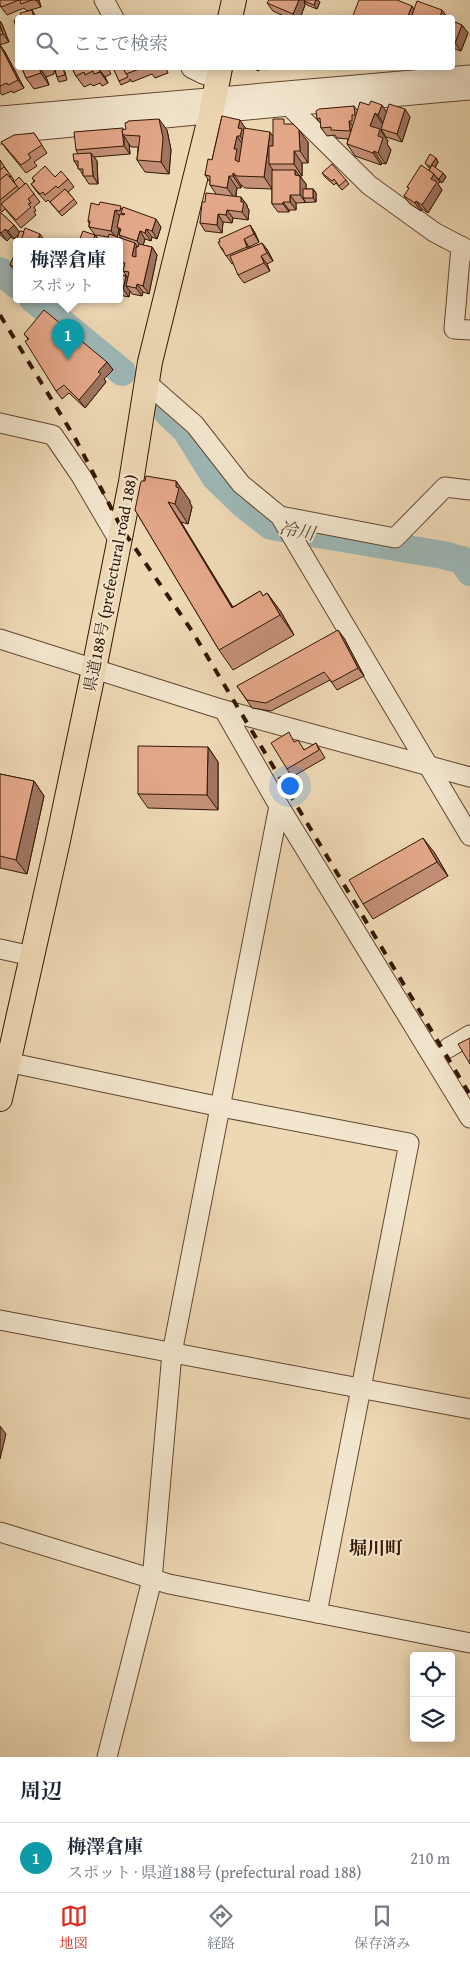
<!DOCTYPE html>
<html lang="ja">
<meta charset="utf-8">
<style>
:root{--surface:#fff;--page:#f2f2f3;--text:#1f2937;--muted:#747a83;--line:#e0e1e3;--accent:#d93025}
body{margin:0;font-family:"Gentium Book Plus","Noto Serif JP",serif;background:var(--page);color:var(--text)}
.controls{position:absolute;right:15px;bottom:15px;display:grid;overflow:hidden;border-radius:5px;box-shadow:0 2px 12px #0003}
.controls button{width:45px;height:45px;display:grid;place-items:center;padding:0;border:0;border-bottom:1px solid var(--line);background:var(--surface);color:var(--text);font:25px sans-serif}
.you{position:absolute;left:289px;top:785px;width:18px;height:18px;margin:-12px;border:4px solid #fff;border-radius:50%;background:#1a73e8;box-shadow:0 0 0 8px #1a73e833}
.badge{display:grid;place-items:center;width:32px;height:32px;border-radius:50%;background:var(--accent);color:#fff;font-size:16px;font-weight:700}
.pin{position:absolute;translate:-50% -41px;filter:drop-shadow(0 1px 2px #0008)}
.pin::after{content:'';position:absolute;top:26px;width:18px;height:15px;background:inherit;clip-path:polygon(0 0,100% 0,50% 100%)}
.popup{position:absolute;left:13px;top:238px;width:110px;height:65px;box-sizing:border-box;display:grid;place-content:center;border-radius:5px;background:var(--surface);filter:drop-shadow(0 1px 4px #0005);font-size:16px;white-space:nowrap;color:var(--muted)}
.popup b{font-size:19px;color:var(--text)}
.popup::after{content:'';position:absolute;left:50%;top:100%;margin-left:-10px;border:10px solid transparent;border-top-color:var(--surface)}
.list{margin:0;padding:0;list-style:none}
h2{display:flex;justify-content:space-between;align-items:center;height:65px;margin:0;padding:0 20px;font-size:21px}
h2 small{font-size:16px;font-weight:400;color:var(--muted)}
.list li{display:grid;grid-template-columns:32px 1fr auto;gap:15px;align-items:center;box-sizing:border-box;height:70px;padding:0 20px;border-top:1px solid var(--line)}
.list b{display:block;font-size:19px;white-space:nowrap}
.list p{margin:0;font-size:16px;white-space:nowrap;color:var(--muted)}
.list em{font-size:16px;font-style:normal;color:var(--muted)}
.icon{flex:none;width:28px;height:28px;fill:none;stroke:currentColor;stroke-width:2;stroke-linecap:round;stroke-linejoin:round}
.map{position:relative;flex:none;width:470px;height:1757px;overflow:hidden}
.search{position:absolute;background:var(--surface);box-shadow:0 2px 12px #0003;left:15px;right:15px;top:15px;height:55px;display:flex;align-items:center;gap:12px;box-sizing:border-box;padding:0 18px;border-radius:5px;color:var(--muted);font-size:19px}
.sheet{height:135px;background:var(--surface)}
nav{display:flex;justify-content:space-around;align-items:center;box-sizing:border-box;height:70px;border-top:1px solid var(--line);background:var(--surface);font-size:14px;color:var(--muted)}
nav a{display:grid;justify-items:center;gap:2px}
nav .on{color:var(--accent)}
.map>svg:first-child{display:block}
</style>
<div class="map">
<svg width="470" height="1757" viewBox="0 0 470 1757">
<rect width="100%" height="100%" fill="#edd8b4"/>
<filter id="stains"><feTurbulence type="fractalNoise" baseFrequency=".004" numOctaves="4"/><feColorMatrix values="0 0 0 0 .2 0 0 0 0 .09 0 0 0 0 .02 0 0 0 .5 -.17"/></filter>
<radialGradient id="worn" r=".72"><stop offset=".6" stop-color="#630" stop-opacity="0"/><stop offset="1" stop-color="#630" stop-opacity=".3"/></radialGradient>
<g fill="none" stroke-linecap="round" stroke-linejoin="round">
<g stroke="#9db8b7" stroke-width="28">
<path d="M0,271L17,285"/>
<path d="M33,299L122,372"/>
<path d="M168,413L186,430L215,477L244,505L271,526L443,555L462,560L470,572"/>
</g>
<g stroke="#624731" stroke-width="21">
<g id="minor">
<path d="M104,0L114,18"/>
<path d="M191,68L203,74L218,79"/>
<path d="M289,106L369,185L434,232L470,251"/>
<path d="M0,116L470,75"/>
<path d="M0,134L289,106L470,90"/>
<path d="M461,246L454,329L470,330"/>
<path d="M147,383L195,425L241,484L280,516L470,836"/>
<path d="M0,423L53,435L81,476L119,541"/>
<path d="M280,516L395,538L445,487L470,490"/>
<path d="M0,639L224,710L279,806L470,1118"/>
<path d="M224,710L470,777"/>
<path d="M0,949L32,956"/>
<path d="M448,1048L470,1035"/>
<path d="M7,1062L221,1107L409,1143L317,1613"/>
<path d="M0,1320L470,1409"/>
<path d="M0,1532L169,1584L470,1643"/>
<path d="M107,1757L152,1580L172,1353L279,806"/>
</g>
</g>
<g stroke="#341705" stroke-width="26">
<g id="major">
<path d="M230,18L234,0"/>
<path d="M0,1099L57,845L94,669L131,482L150,362L211,114L220,68"/>
</g>
</g>
<use href="#minor" stroke="#f3e6ce" stroke-width="19"/>
<use href="#major" stroke="#edd8b4" stroke-width="24"/>
<path stroke="#341705" stroke-width="4" stroke-dasharray="9 9" stroke-linecap="butt" d="M0,315L75,438L122,529L192,631L470,1095"/>
</g>
<g fill="#c39076" stroke="#341705" fill-rule="evenodd">
<path d="M0,0H39L41,7L27,11L24,8L7,15L1,7Z"/>
<path d="M305,0L304,2L305,5L300,18H288L273,11L267,3Z"/>
<path d="M316,0H318L320,2L317,9L307,5L304,1Z"/>
<path d="M0,21L2,24L9,42L0,45L5,52L24,88L13,93L12,91L2,95L0,93Z"/>
<path d="M452,21L462,25L468,33L461,51L452,48Z"/>
<path d="M22,68H66L63,69L65,72L67,80L59,82L57,77L55,71H54V74L46,77L49,85L34,89L26,78Z"/>
<path d="M72,68H108L111,74L105,77L108,83L102,86L100,83L93,86L91,84L84,87L76,76Z"/>
<path d="M114,68H166L168,73L155,78L152,74L132,82L130,79V81L121,85L119,81Z"/>
<path d="M251,68H268L266,70L260,68L259,71Z"/>
<path d="M354,106L357,110L386,111L410,117L402,142L386,137L381,129V131L388,141L387,144L391,150L386,164L382,163L381,165L355,156L347,144L348,139L337,138L335,135L327,136L321,128V124L317,119Z"/>
<path d="M222,116L246,129L273,136L308,142V163H302V176H300L306,184V189H313L316,193V202L296,203V210H289V212H278L272,204V189L245,188L241,185V188H237L236,196L247,205V207L249,210L248,220L233,218L232,223L223,222L222,233L205,231L200,223L205,202L216,194L210,185V182L205,175L212,160Z"/>
<path d="M124,130H167L171,150L169,174L145,172L137,160L138,147H131L129,144L130,154L94,157L97,161L98,184H89L74,161L78,154L76,150Z"/>
<path d="M34,133L47,153L34,162L37,166L26,173L7,150L1,142Z"/>
<path d="M436,158L438,162L435,168L443,173L446,177L442,183L439,181L438,184L442,190L428,213L422,209L421,211L410,204L404,196L409,189L407,187L430,169L425,163Z"/>
<path d="M0,160L6,169L14,180L13,181L14,182L25,184L34,194L40,202L34,207L36,211L34,212L36,215L21,228L5,209L2,212L0,210Z"/>
<path d="M322,173L346,180L349,184L342,190L336,183L334,185L325,177Z"/>
<path d="M55,177L68,179L74,187L68,192L77,203L62,216L48,200L46,202L37,192L31,184L34,181L32,178Z"/>
<path d="M123,208L161,227L157,239L152,237L151,241L145,239L143,245L152,247L157,255L149,294L143,292L142,296L132,294L130,291L129,297L119,295V273L120,274L126,276L128,278L123,271V269L119,268V241L108,237L95,235L98,239L89,227V223L88,221ZM119,229L120,232L119,235L122,239L117,237Z"/>
<path d="M0,212L14,225L20,233L14,239L11,237L7,241L0,235Z"/>
<path d="M250,225L255,233L259,242L249,247L250,248L262,243L268,251L273,261L267,264L270,271L244,283L238,275L234,263L232,264L221,248Z"/>
<path d="M17,249V274L10,265Z"/>
<path d="M24,334L107,362L113,370L104,379L106,382L85,408L69,393L62,399L56,391L28,339Z"/>
<path d="M176,481L190,501V503L192,507L188,524L181,522L233,607L260,591L263,596L267,593L281,612L294,635L233,670L219,650L135,510Z"/>
<path d="M344,638L364,676L337,690L330,680L271,711L252,708L237,686Z"/>
<path d="M295,741L305,750L316,743L325,758L292,777L287,769Z"/>
<path d="M208,747L218,762V810L148,808L138,794Z"/>
<path d="M0,774L34,781L44,796L27,874L0,868Z"/>
<path d="M434,852L448,876L373,919L363,904Z"/>
</g>
<g fill="#9f7560" stroke="#341705">
<path d="M36,0H39L41,7Z"/>
<path d="M299,0H305L304,2L305,5L300,18H295L293,14Z"/>
<path d="M316,0H318L320,2L317,9L314,5Z"/>
<path d="M412,6L420,18H407Z"/>
<path d="M32,10L37,18H34Z"/>
<path d="M442,10L448,18H440Z"/>
<path d="M0,21L2,24L9,42L3,34L0,26Z"/>
<path d="M462,25L468,33L461,51L455,43Z"/>
<path d="M0,45L5,52L24,88L18,80Z"/>
<path d="M39,68H40L46,77L49,85L41,73Z"/>
<path d="M98,68L105,77L108,83L100,72Z"/>
<path d="M382,105L390,117L386,127L378,115Z"/>
<path d="M405,109L410,117L402,142L397,134Z"/>
<path d="M375,113L383,125L381,131L388,141L387,144L391,150L386,164L378,153L370,126Z"/>
<path d="M159,119L167,130L171,150L169,174L161,162Z"/>
<path d="M240,120L248,132V148L240,136L238,128Z"/>
<path d="M349,121L355,129V139L350,131Z"/>
<path d="M299,130L308,142V163L300,151Z"/>
<path d="M270,132L278,144L269,164L274,172L272,189L264,177Z"/>
<path d="M124,136L129,144L130,154L124,146Z"/>
<path d="M237,136L245,148L243,172L235,160L234,149Z"/>
<path d="M294,151L302,163V176L294,164Z"/>
<path d="M374,151L382,163L381,165L373,153Z"/>
<path d="M91,153L97,161L98,184L93,176Z"/>
<path d="M436,158L438,162L433,171L430,167Z"/>
<path d="M295,170L306,184V198H303L306,203L300,195L295,175Z"/>
<path d="M233,173L241,185V188L233,176Z"/>
<path d="M443,173L446,177L442,183L439,179Z"/>
<path d="M434,174L440,182L438,184L442,190L428,213L422,205L431,179Z"/>
<path d="M229,176L237,188L235,199L227,188Z"/>
<path d="M313,189L316,193V202L313,198Z"/>
<path d="M290,195L296,203V210L290,202Z"/>
<path d="M241,197L247,205V207L249,210L248,220L242,212L241,202Z"/>
<path d="M416,201L422,209L421,211L415,203Z"/>
<path d="M283,202L289,210V212L283,204Z"/>
<path d="M115,210L121,218L117,227L119,229L117,239L111,231Z"/>
<path d="M227,210L233,218L232,223L226,215Z"/>
<path d="M218,214L223,222L222,233L217,225Z"/>
<path d="M156,219L161,227L157,239L152,231Z"/>
<path d="M14,225L20,233L14,239L8,231Z"/>
<path d="M250,225L255,233L259,242L254,234Z"/>
<path d="M5,229L11,237L7,241L1,233Z"/>
<path d="M146,229L152,237L151,241L145,233Z"/>
<path d="M140,231L145,239L142,249L137,241Z"/>
<path d="M40,234L45,241H37Z"/>
<path d="M95,235L98,239L97,241H93Z"/>
<path d="M244,239L249,247L253,255L247,247Z"/>
<path d="M135,243L140,251L138,264L132,256Z"/>
<path d="M262,243L268,251L273,261L267,253Z"/>
<path d="M152,247L157,255L149,294L143,286Z"/>
<path d="M261,256L267,264L270,271L264,263Z"/>
<path d="M126,276L132,284L126,286L130,291L129,297L123,289Z"/>
<path d="M137,284L143,292L142,296L136,288Z"/>
<path d="M107,362L113,370L104,379L106,382L85,408L79,400L98,372Z"/>
<path d="M176,481L190,501V503L192,507L188,524L175,504Z"/>
<path d="M168,502L181,522L245,628L232,608Z"/>
<path d="M267,593L281,612L294,635L280,615Z"/>
<path d="M338,630L344,638L364,676L358,668Z"/>
<path d="M208,747L218,762V810L207,795Z"/>
<path d="M34,781L44,796L27,874L16,860Z"/>
<path d="M423,838L434,852L448,876L437,862Z"/>
<path d="M0,1426L6,1434L0,1459Z"/>
</g>
<g fill="#e3a789" stroke="#341705">
<path d="M0,0H19L1,7L0,4Z"/>
<path d="M20,0H32L21,4Z"/>
<path d="M269,0H299L293,14L267,3Z"/>
<path d="M305,0H316L314,5L304,1Z"/>
<path d="M359,0H397L412,6L407,18H352Z"/>
<path d="M417,1L442,10L440,18H411Z"/>
<path d="M32,10L34,18H22L20,13Z"/>
<path d="M18,19V28H16L14,20Z"/>
<path d="M452,21L462,25L455,43L452,42Z"/>
<path d="M0,26L3,34L0,35Z"/>
<path d="M0,45L18,80L8,85L7,83L0,86Z"/>
<path d="M22,68H39L41,73L26,78Z"/>
<path d="M63,68L65,75L57,77L55,70Z"/>
<path d="M72,68H98L100,72L94,74L93,71L85,75L84,72L76,76Z"/>
<path d="M113,68H123L128,77L119,81Z"/>
<path d="M123,68H142L126,74Z"/>
<path d="M149,68H155L149,70Z"/>
<path d="M371,101L382,105L378,115L375,113L370,126L380,129L378,136L383,138L378,153L374,151L373,153L347,144L360,102L369,105Z"/>
<path d="M389,104L405,109L397,134L381,129Z"/>
<path d="M354,106L355,115H352V121H349L350,131L331,130V127L321,128L320,118L317,119L316,111L319,109Z"/>
<path d="M222,116L240,120L238,128L242,129L240,136H237L234,149H237L235,160L239,162L244,128L270,132L264,177L237,176L233,173V176H229L227,188L210,185V176L205,175L208,159L212,160Z"/>
<path d="M159,119L163,138L161,162L137,160L140,136L123,135L122,130L126,129L125,123L128,122V121Z"/>
<path d="M273,119H284V124H293L299,130L300,151H294V164H269V146H273Z"/>
<path d="M123,128V130H122L124,146L76,150L74,132Z"/>
<path d="M34,133L42,145L28,154L31,158L21,165L1,142L14,135Z"/>
<path d="M91,153L93,176H83V169H78V161H74L73,154Z"/>
<path d="M430,154L436,158L430,167L425,163Z"/>
<path d="M332,164L346,180L339,186L334,179L332,181L322,173Z"/>
<path d="M421,165L434,174L431,179L437,182L422,205L416,201L415,203L404,196L409,188L407,187Z"/>
<path d="M432,165L443,173L439,179L436,177L434,174L429,170Z"/>
<path d="M45,166L55,177L61,171L68,179L58,188L56,186L45,195L43,192L40,194L31,184L35,181L32,178Z"/>
<path d="M4,167L11,176L10,177L7,174L0,180V170Z"/>
<path d="M272,170H295V175L300,176V195H290V202H283V204H272Z"/>
<path d="M7,174L17,186L0,200V180Z"/>
<path d="M19,177L25,184L19,189L14,182Z"/>
<path d="M26,183L34,194L28,199L31,203L28,204L31,207L16,220L1,204Z"/>
<path d="M65,189L74,199L59,212L50,202Z"/>
<rect x="303" y="189" width="10" height="9"/>
<path d="M206,193L241,197V202H244L242,212L227,210L226,215L218,214L217,225L200,223L202,202H205Z"/>
<path d="M100,202L121,206L120,211L115,210L111,231L89,227L90,221H88L91,203L99,205Z"/>
<path d="M123,207L156,219L152,231L146,229L145,233L140,231L137,241L119,235L121,229L117,227L120,214L124,215L125,214L121,213Z"/>
<path d="M0,212L14,225L8,231L5,229L1,233L0,232Z"/>
<path d="M250,225L254,234L244,239L247,247L226,256L222,248H221L218,242H220L219,239Z"/>
<path d="M25,228L40,234L37,241H20Z"/>
<path d="M20,231L24,232L21,240L17,238Z"/>
<path d="M83,231L95,235L93,241H79Z"/>
<path d="M109,234L135,243L132,256L136,257V247H138L139,244L152,247L143,286L137,284L136,288L126,286L129,272L123,271L125,263L119,262V241H107Z"/>
<path d="M262,243L267,253L261,256L264,263L238,275L230,256Z"/>
<path d="M17,249V268L10,265Z"/>
<path d="M119,274L126,276L123,289L119,288Z"/>
<path d="M44,310L107,362L98,372L101,374L79,400L64,385L56,391L25,341L29,339L24,334Z"/>
<path d="M146,476L176,481V487L179,488L175,504L168,502L232,608L260,591L263,596L267,593L280,615L219,650L135,510L141,481H145Z"/>
<path d="M338,630L358,668L332,682L324,672L266,703L247,700L237,686Z"/>
<path d="M289,732L294,742L298,740L304,750L316,743L319,750L287,769L271,743Z"/>
<path d="M138,746L208,747L207,795L138,794Z"/>
<path d="M0,774L34,781L16,860L0,856Z"/>
<path d="M423,838L437,862L363,904L349,880Z"/>
<path d="M470,1038V1064L458,1044Z"/>
</g>
<g text-anchor="middle" stroke-width="4" stroke-linejoin="round" paint-order="stroke">
<g font-size="16" fill="#341705" stroke="#f3e6ce">
<text transform="translate(110 583) rotate(-79)" y="6">県道188号 (prefectural road 188)</text>
</g>
<g font-size="18" font-style="italic" fill="#54473a" stroke="#f3e6ce">
<text transform="translate(297 531) rotate(10)" y="6">冷川</text>
</g>
<g font-size="18" font-weight="bold" fill="#341705" stroke="#f3e6ce">
<text x="376" y="1554">堀川町</text>
</g>
</g>
<rect width="100%" height="100%" filter="url(#stains)"/>
<rect width="100%" height="100%" fill="url(#worn)"/>
</svg>
<div class="controls">
<button><svg class="icon" aria-label="locate" viewBox="0 0 24 24"><circle cx="12" cy="12" r="6"/><path d="M12 2v4M12 18v4M2 12h4M18 12h4"/></svg></button>
<button><svg class="icon" aria-label="layers" viewBox="0 0 24 24"><path d="M12 4l9 5-9 5-9-5zM3 14l9 5 9-5"/></svg></button>
</div>
<div class="you"></div>
<div class="pin badge" style="left:68px;top:360px;background:#0f9aa8">1</div>
<div class="popup"><b>梅澤倉庫</b>スポット</div>
<div class="search"><svg class="icon" aria-label="search" viewBox="0 0 24 24"><circle cx="10" cy="10" r="6"/><path d="M15 15l6 6"/></svg>ここで検索</div>
</div>
<section class="sheet">
<h2>周辺<small></small></h2>
<ul class="list">
<li><span class="badge" style="background:#0f9aa8">1</span><div><b>梅澤倉庫</b><p>スポット · 県道188号 (prefectural road 188)</p></div><em>210 m</em></li>
</ul>
</section>
<nav>
<a class="on"><svg class="icon" aria-label="map" viewBox="0 0 24 24"><path d="M3 6l6-2 6 2 6-2v14l-6 2-6-2-6 2zM9 4v14M15 6v14"/></svg>地図</a>
<a><svg class="icon" aria-label="directions" viewBox="0 0 24 24"><path d="M12 3l9 9-9 9-9-9zM9 14v-3h6M13 9l2 2-2 2"/></svg>経路</a>
<a><svg class="icon" aria-label="saved" viewBox="0 0 24 24"><path d="M7 4h10v16l-5-4-5 4z"/></svg>保存済み</a>
</nav>
